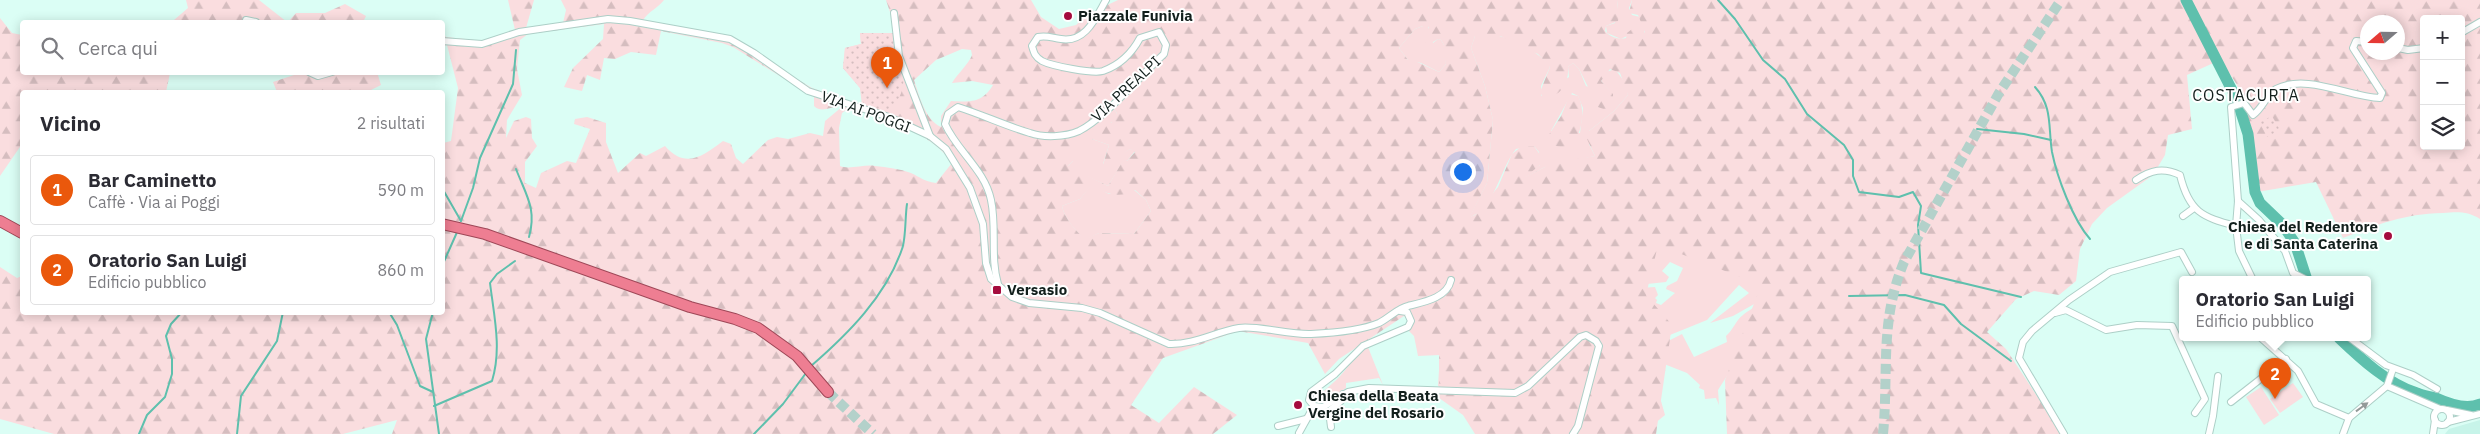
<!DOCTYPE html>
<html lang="it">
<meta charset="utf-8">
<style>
:root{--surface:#fff;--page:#f2f2f3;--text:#2b2b33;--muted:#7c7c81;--line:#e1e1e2;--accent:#ea580c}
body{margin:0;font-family:"IBM Plex Sans",sans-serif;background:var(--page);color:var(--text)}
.controls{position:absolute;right:15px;top:15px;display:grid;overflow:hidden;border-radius:5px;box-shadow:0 2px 12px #0003}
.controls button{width:45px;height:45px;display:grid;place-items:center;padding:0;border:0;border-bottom:1px solid var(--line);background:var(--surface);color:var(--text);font:25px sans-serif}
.compass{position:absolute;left:2360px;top:15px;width:45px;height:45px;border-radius:50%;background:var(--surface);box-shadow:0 2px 12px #0003;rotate:250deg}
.you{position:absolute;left:1462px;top:171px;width:18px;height:18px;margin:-12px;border:4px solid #fff;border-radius:50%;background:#1a73e8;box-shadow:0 0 0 8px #1a73e833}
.badge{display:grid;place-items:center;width:32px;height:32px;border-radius:50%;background:var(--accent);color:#fff;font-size:16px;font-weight:700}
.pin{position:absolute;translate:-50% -41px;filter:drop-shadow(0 1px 2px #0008)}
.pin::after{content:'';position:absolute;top:26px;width:18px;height:15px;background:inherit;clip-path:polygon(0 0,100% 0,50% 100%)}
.popup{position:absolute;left:2179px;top:276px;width:192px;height:65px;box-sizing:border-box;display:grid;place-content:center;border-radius:5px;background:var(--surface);filter:drop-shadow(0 1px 4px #0005);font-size:16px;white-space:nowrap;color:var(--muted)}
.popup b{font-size:19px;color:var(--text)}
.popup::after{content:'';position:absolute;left:50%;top:100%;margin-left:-10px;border:10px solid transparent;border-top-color:var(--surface)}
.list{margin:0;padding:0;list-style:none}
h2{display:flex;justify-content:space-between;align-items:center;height:65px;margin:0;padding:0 20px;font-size:21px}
h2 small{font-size:16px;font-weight:400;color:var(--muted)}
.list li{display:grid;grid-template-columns:32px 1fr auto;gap:15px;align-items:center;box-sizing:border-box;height:70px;margin:0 10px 10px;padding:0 10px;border:1px solid var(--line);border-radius:5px}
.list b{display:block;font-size:19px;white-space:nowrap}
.list p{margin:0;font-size:16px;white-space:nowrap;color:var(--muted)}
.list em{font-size:16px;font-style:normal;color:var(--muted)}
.icon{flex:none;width:28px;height:28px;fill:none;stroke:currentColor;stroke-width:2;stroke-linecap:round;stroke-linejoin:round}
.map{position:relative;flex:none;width:2480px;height:434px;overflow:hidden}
.search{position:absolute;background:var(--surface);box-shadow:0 2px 12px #0003;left:20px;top:20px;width:425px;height:55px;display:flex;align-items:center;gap:12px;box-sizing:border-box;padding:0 18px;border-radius:5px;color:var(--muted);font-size:19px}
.panel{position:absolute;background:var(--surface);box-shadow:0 2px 12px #0003;left:20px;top:90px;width:425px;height:225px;border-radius:5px}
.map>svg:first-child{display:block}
</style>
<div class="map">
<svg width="2480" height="434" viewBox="0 0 2480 434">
<defs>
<pattern id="forest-firs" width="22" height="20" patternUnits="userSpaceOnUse" patternTransform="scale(1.25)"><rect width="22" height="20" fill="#fadddf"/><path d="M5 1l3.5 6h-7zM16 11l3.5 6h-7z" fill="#d5bdbf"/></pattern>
<pattern id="park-dots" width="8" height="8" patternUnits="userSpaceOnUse" patternTransform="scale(1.25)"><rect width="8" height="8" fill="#fadddf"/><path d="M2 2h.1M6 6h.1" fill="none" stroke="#d5bdbf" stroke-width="1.8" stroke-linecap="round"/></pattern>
</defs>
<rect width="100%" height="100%" fill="#dbfef5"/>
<path fill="#c7f4e9" d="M2480,420V434H2445L2449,429Z"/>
<g fill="#fadddf" fill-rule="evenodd">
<path d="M1617,0H1632L1629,8L1632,15L1640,17L1645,30L1643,35L1627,36L1621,39L1607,33L1606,26L1615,23L1618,9Z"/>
<path d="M1423,26H1428L1433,43L1438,39L1441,40L1444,45L1446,64L1439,72L1421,63L1408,60L1399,48L1415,29Z"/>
<path d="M1475,36C1483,36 1492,35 1499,36C1511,38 1545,56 1550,67L1541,86V96L1569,77L1568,67L1573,63L1579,69L1586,86L1612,94L1601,81L1606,72L1615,69L1626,84L1628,95L1614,111L1589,131V144L1595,156L1545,167L1524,178L1468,389L1438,386L1440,355L1418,356L1414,336L1408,330L1527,174L1540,165L1539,152L1534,146L1516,149C1499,170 1497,205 1469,218L1487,183L1493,120L1485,86L1471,48ZM1572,93L1578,96L1583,108L1580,133L1551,131Z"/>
<path d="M1112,107L1117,113L1114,120L1092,139L1109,145L1103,164L1130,149L1135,151L1127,161L1124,160L1108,186L1067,167L1073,161V136Z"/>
<path d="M1091,185L1109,194L1134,190L1146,200L1151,211L1134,234L1099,233L1085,240C1076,231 1064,218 1062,206L1080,199Z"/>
<path d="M1781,224L1756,303L1733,316L1710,323L1749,293L1739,285L1707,320L1665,337L1639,288L1655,287L1658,295L1655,298L1657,300L1656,303L1661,305L1675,293L1666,289L1667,286L1677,281L1683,268L1670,262L1662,271L1669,277L1666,282L1647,284L1651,246Z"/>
<path d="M1806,289L1805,302L1802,306L1781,313L1732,368L1718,390L1719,405L1716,398L1705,399L1704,390L1699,388L1700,385L1687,373L1659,362L1651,366L1665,415L1642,434H1604L1592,419L1582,425L1591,392L1598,387L1615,368L1682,334L1694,357L1727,342L1726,336C1733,330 1736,320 1743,315C1747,311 1780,291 1783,291L1793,298H1797Z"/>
<path d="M1368,347L1383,385L1379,378L1346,383V388L1328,400L1320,402L1318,397C1325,389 1334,383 1341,375C1350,365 1356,353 1368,347Z"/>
<path d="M2293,383L2303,397L2280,413L2270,399Z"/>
<path d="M2261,387L2279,415L2264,425L2246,397Z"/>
</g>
<g fill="url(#forest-firs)" fill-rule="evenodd">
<path d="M186,0H259L287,22H166L174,20L188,8Z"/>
<path d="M508,0H534L526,28L563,23L566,10L561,0H664C658,8 649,11 643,20L725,36L812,88L862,106L860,88L843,68L845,48L861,44L860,33H893L891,15L886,0H1031L1041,17L1059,29L1076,25L1088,14L1118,0H1617L1618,9L1622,8L1623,15L1619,16L1618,21L1606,26L1605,31C1610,37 1619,40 1626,38L1627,33L1632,29L1640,35L1645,32L1638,15L1629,13L1632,0H2480V219C2467,211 2458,212 2443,213C2403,214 2379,224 2343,238L2316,182L2257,192C2250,157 2253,118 2237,85C2232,76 2225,68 2220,60L2187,75L2192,129L2168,135L2165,155L2153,175L2107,208L2092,224L2080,249L2076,281L2059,295L2034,291L2016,299L1987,332L2006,349L2062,434H1727L1725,380L1761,285L1658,245L1646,295L1672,325L1656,434H1475L1463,415L1439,398V353L1404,316L1339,359L1325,374L1308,343L1238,331L1163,358L1131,405L1159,423L1194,387L1237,415L1213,434H392L397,420L343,434H54L0,419V267L17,278L22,276V312H442L443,143L451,141L458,88L447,45L443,47V33L446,37L484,41L515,30ZM2424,19H2461V146H2424ZM2368,22H2398V52H2368ZM604,24L603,39L573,68L564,87L582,91L587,75L600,80L604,58L615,59L631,52L656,55L661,31L722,43L733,47L814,97V106C821,113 830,108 839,105L843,106L825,121L823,136L810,133L788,139L777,137L768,140L743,164L736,158L731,144L723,141C702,157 685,169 665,146L646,156L640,153L618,173L606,142V123L587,117L575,119L574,124L590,129L576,163L567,161L541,173L536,188L525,183V162L537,146L532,138L531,119L526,117L514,121L506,138L507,120L522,95L517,69L520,40L528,34ZM1423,26L1429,27L1425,42L1428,45L1438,39L1441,40L1444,45L1442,48L1446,64L1439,72L1413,60H1408L1399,48L1415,29ZM1475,36H1501L1520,48L1538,54L1550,67L1540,92L1543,98C1561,97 1569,83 1568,67L1573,63L1579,69L1598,107L1606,110L1613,103V94L1601,81L1610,69L1620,73L1628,95L1614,111L1589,131L1587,139L1595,156L1565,161L1555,159L1545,167L1525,177L1540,165L1541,156L1534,146H1522L1512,154L1498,187L1475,215L1470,217L1487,183L1493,120L1485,86L1471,48ZM962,49L971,50L972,55C968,65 958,73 952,83L972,81L993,85C982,103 971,102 951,101L941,116V127C925,120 919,95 914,80L936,60ZM1112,107L1117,113L1111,123L1103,121L1092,130L1091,135L1092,139L1109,145L1103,165L1108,164L1130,149L1135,152L1127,161L1124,159L1108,186L1068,166L1073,161L1074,136ZM849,108C884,121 930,130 952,163L936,183C923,181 922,178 911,173C900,169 887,167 875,166C865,164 849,170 840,166L839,128L842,113ZM1091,186C1107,194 1119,199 1135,190L1146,200L1151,211L1134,234L1099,233L1085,239C1076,231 1064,218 1062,206L1080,199Z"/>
<path d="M345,4L366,16L363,22H288L296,13H325Z"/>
<path d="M0,18L12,33L22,35V72L170,73L166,92H22V144L0,176Z"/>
<path d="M377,72L381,85L367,92H277L273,82L300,73Z"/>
<path d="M1570,94L1578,96C1589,114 1578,163 1549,142L1548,136L1561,116Z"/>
</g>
<g fill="url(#park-dots)">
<path d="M860,33H893C893,70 919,74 889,114L864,105L860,88L843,68L845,48L861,44Z"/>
<path d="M2272,116L2280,130L2267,137L2260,122Z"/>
</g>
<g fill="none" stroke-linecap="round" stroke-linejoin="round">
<g stroke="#5ec0ad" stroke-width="2">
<path d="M1718,0L1735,19L1763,60L1785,79L1807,114L1844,145L1853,160V176L1859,192L1899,197L1913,192L1921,206L1918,225L1921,273L2021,297"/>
<path d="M2035,87C2053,107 2048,127 2052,152C2057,177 2073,220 2090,239"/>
<path d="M1977,129L2024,134L2051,140"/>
<path d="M516,169C526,195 537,209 529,237"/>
<path d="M442,188L461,221"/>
<path d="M461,221L473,188L480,158L513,84L516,50"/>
<path d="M442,266L458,230"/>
<path d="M1849,296L1905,295L1944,305L1961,324L2011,361"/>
<path d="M389,312L397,325L420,386L433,392"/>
<path d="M433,312L426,339L439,434"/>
<path d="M811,366C848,334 886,296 902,249C906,239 905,216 907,204"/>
<path d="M434,406L492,381C502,349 494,316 490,283L497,274L515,261"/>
<path d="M139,434L147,415L165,397L172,374V359L166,336L171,324L182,312"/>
<path d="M237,434L241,396L277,341L283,312"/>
<path d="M754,434L783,404L806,373"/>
</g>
<g stroke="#5ec0ad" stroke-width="11">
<path d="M2186,0L2237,100L2248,134L2255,192L2260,203L2282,224L2295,243L2307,280"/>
<path d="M2339,338C2361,359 2388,384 2417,393C2423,396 2429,396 2436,398C2449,404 2466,410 2480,404"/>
</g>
<g stroke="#b3d1ca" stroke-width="10" stroke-dasharray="10 5" stroke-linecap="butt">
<path d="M828,392L873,434"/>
<path d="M1883,434C1889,372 1879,322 1904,262L1999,93L2061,0"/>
</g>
<g stroke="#adcfc7" stroke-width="8">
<g id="minor">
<path d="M894,13L899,56L930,136"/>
<path d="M246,20L256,22"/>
<path d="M2461,33L2480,22"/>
<path d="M442,41L482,44L519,32L608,19L630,21L730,39L754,53L808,91L889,117L930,136L946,149L970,188L983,224L986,263L991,279L1012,297L1029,303L1082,308L1100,313L1169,344C1194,345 1215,332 1239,328C1255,325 1291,335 1311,334C1332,333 1360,331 1379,323C1389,318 1398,308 1408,306C1424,302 1447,298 1451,280"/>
<path d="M2398,48L2408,50L2424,48"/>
<path d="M309,72L318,76L332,72"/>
<path d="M2136,180C2151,170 2163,167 2180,175C2189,212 2202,217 2236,226"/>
<path d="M2238,201L2259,220L2285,251L2293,273L2307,280"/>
<path d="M2183,216L2194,208"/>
<path d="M2253,280L2239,251L2236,226L2238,201L2231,107L2244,103L2253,115C2263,108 2266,95 2276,89C2306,73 2349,97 2380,98L2382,93L2353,48L2356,41L2368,42"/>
<path d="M998,284C990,257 997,228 991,200C985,170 957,151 945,124L948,114L958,107C983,115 1006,126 1030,133C1044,138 1065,137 1079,131C1104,119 1142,74 1164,54L1166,45L1159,32L1140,38C1132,53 1120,65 1103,71C1093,74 1052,66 1042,61C1035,57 1034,53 1032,46L1038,37C1047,35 1052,38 1061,39C1086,43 1096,17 1106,0"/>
<path d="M1400,311L1407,312L1411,321L1408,327L1363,346L1335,374L1311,392L1309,400L1314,406L1323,407L1348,392L1369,388L1515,393L1528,386L1580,337L1586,335L1596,341L1599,346L1578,426L1573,434"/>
<path d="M2055,313L2066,310L2106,330L2137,325L2172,326L2205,399L2195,413"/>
<path d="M2261,338L2298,371L2316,404L2349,418"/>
<path d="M2350,338L2386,365L2413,375L2437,389"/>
<path d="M2387,386L2440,409"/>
<path d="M2231,402L2286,359"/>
<circle cx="2442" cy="417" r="8"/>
<path d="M2447,410L2471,415"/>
<path d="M2448,422L2480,414"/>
<path d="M1278,426L1306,419"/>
<path d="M1331,427L1329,411L1341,401L1343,394"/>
<path d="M1299,433L1314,406"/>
<path d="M2064,434L2019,358L2023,342L2032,331L2069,300L2110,272L2181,252L2192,272"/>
<path d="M2209,434L2213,416L2218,376"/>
<path d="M2343,434L2349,418L2387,386L2393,369"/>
<path d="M2433,434L2435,420"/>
</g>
</g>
<g stroke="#9e4757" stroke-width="12">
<g id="trunk">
<path d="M0,221L22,233"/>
<path d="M442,224L485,234L690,307L735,319L758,328L797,356L828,392"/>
</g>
</g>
<use href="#minor" stroke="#fff" stroke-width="6"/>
<use href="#trunk" stroke="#ee7e92" stroke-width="10"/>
</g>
<defs><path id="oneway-solid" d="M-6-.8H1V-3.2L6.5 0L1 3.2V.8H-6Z" transform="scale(1.25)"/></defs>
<use fill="#949a99" href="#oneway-solid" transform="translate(2362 407) rotate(-36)"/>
<g fill="#a50c3e" stroke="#fff" stroke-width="2">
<circle cx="1068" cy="16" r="5"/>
<circle cx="2388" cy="236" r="5"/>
<rect x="992" y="285" width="10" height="10" rx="2.5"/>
<circle cx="1298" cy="405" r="5"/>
</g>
<g text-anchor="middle" stroke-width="4" stroke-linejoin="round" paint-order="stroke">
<g font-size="15" font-weight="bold" fill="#121f1c" stroke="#fff" text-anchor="start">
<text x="1078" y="21">Piazzale Funivia</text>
<text x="2378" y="232" text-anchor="end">Chiesa del Redentore<tspan x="2378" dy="17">e di Santa Caterina</tspan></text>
<text x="1007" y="295">Versasio</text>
<text x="1308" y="401">Chiesa della Beata<tspan x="1308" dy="17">Vergine del Rosario</tspan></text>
</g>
<g font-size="15" fill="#121f1c" stroke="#fff">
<text transform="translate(1126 89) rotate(-43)" y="5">VIA PREALPI</text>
<text transform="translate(866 112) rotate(20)" y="5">VIA AI POGGI</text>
</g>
<g font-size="16" letter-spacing="1" fill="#121f1c" stroke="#fff">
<text x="2246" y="101">COSTACURTA</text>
</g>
</g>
</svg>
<div class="controls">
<button>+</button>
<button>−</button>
<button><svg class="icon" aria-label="layers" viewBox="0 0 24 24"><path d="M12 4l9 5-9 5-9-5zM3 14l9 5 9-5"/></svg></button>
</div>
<svg class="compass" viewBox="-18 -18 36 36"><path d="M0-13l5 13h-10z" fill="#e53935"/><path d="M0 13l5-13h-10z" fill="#7c7c81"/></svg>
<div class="you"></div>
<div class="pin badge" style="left:887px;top:88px">1</div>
<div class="pin badge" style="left:2275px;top:399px">2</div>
<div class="popup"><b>Oratorio San Luigi</b>Edificio pubblico</div>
<div class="search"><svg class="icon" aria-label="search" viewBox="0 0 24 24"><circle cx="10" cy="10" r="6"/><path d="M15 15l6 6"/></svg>Cerca qui</div>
<section class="panel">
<h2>Vicino<small>2 risultati</small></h2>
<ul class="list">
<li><span class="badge">1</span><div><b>Bar Caminetto</b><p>Caffè · Via ai Poggi</p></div><em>590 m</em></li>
<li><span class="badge">2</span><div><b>Oratorio San Luigi</b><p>Edificio pubblico</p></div><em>860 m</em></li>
</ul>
</section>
</div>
